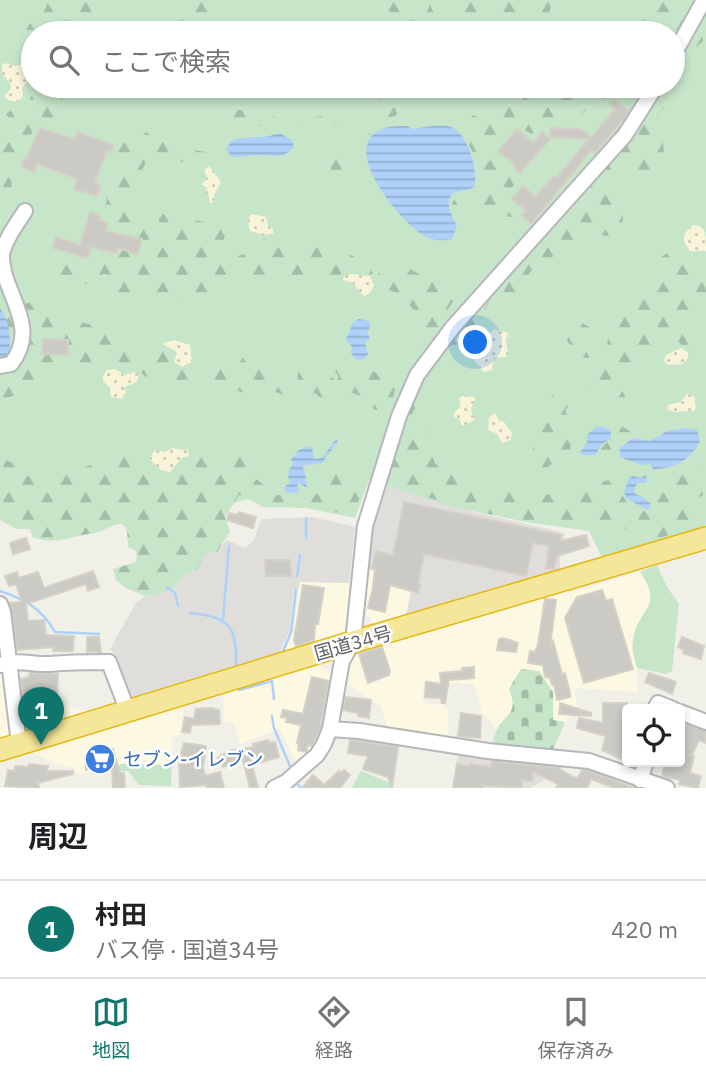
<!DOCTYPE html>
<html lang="ja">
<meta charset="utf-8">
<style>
:root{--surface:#fff;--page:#f2f2f2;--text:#202124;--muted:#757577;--line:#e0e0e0;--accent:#0f766e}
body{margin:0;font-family:"IBM Plex Sans","Noto Sans JP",sans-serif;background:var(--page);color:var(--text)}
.controls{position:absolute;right:21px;bottom:21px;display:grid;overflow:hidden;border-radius:7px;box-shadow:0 4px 10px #0003}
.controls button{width:63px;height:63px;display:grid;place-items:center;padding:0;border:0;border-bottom:2px solid var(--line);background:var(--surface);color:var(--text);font:35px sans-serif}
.you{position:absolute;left:476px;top:343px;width:24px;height:24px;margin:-18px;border:5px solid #fff;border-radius:50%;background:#1a73e8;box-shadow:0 0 0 10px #1a73e833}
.badge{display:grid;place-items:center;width:46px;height:46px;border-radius:50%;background:var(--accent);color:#fff;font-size:23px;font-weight:700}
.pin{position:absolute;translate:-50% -58px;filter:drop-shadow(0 2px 4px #0008)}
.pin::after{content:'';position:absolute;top:37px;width:24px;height:21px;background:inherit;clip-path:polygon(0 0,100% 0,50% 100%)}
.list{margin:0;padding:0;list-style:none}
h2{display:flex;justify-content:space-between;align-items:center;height:91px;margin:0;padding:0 28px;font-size:30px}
h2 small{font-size:23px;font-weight:400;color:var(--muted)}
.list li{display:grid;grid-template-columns:46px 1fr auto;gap:21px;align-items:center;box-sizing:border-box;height:98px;padding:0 28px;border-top:2px solid var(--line)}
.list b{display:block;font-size:26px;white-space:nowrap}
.list p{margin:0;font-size:23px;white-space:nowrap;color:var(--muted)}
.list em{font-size:23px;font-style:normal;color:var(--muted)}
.icon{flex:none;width:38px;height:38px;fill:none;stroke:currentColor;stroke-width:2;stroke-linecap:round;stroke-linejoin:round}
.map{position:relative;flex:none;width:706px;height:788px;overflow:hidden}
.search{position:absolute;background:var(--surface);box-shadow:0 4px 10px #0003;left:21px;right:21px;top:21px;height:77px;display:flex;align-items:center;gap:18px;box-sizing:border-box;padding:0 24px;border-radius:38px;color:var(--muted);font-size:26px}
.sheet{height:189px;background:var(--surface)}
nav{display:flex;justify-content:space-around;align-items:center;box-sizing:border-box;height:98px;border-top:2px solid var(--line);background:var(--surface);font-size:19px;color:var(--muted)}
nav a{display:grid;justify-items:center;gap:4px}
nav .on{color:var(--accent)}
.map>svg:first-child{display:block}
</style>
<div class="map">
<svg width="706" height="788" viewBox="0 0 706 788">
<defs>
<pattern id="forest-firs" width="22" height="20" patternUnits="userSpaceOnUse" patternTransform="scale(1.75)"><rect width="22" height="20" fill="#c6e5c9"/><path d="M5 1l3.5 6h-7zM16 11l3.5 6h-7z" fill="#a4bda7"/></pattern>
<pattern id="sand-dots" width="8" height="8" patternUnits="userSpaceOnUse" patternTransform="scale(1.75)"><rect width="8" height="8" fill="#f8f4da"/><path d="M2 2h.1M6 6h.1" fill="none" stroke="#ccc9b5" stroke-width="1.8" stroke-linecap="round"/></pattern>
<pattern id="cemetery-stones" width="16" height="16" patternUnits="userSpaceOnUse" patternTransform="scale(1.75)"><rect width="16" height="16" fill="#c6e5c9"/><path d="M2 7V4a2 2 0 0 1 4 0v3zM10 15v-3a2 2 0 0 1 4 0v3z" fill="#a4bda7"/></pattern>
<pattern id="water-rules" width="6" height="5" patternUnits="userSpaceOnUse" patternTransform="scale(1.75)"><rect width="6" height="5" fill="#afd1f9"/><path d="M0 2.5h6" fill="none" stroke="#92adcd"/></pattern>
</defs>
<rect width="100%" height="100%" fill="#f0efe8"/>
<g fill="#fcf8e1">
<path d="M367,569L414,581L405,620L384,627L374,624L366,614Z"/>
<path d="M640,572L650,587L652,601L636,627L632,645L637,668L638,692L575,688L577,710L565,722L553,720V692L514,703L511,715L497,730L482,712L474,684L444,683L425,680L422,700L428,704L444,705L448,710V735L441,739L388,730L381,706L344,683L349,662L360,651L560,591L572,592Z"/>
<path d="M300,582L349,583L347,623L343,631L334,639L284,654L293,632Z"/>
<path d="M319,665L332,672L334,680L320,737L313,752L297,766L280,729L240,744L233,721L224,723L223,692L308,666Z"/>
<path d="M14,667L21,706L58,700L85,714L0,740V669Z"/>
<path d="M185,702L180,734L172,738V765L121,764L113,771L79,774L73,768L57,764L30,752Z"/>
</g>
<g fill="#dfdeda">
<path d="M382,483L449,506L565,533L560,553V573L405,620L413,581L367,569L370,526Z"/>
<path d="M313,517L355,527L349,583L300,582L299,589H294L289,632L278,656L127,702L116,675L119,660L110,649L136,603L146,596L171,591L182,577L197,570L206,554L217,552L227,540L245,548L254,540L261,519Z"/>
<path d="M459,750L553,761L544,780L530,788H452Z"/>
</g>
<g fill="#c6e5c9" fill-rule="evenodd">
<path d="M0,0H706V526L603,559L589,531L526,522L449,506L369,480L355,518L307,508L262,507L249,499L205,509L0,516ZM33,33H673V86H33Z"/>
<path d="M657,565L667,587L679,604L672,671L666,674L637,668C635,660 631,650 633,641C638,607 665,608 640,572Z"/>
<path d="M121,764L172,765L171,786L139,785L128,771H113Z"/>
<path d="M361,771L390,783L393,788H352Z"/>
</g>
<g fill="url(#forest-firs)">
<path d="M49,0H76L79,3L82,0H106L107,7L89,33H85L80,22L73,25L70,33H33V45L28,38L26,30L31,22L41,18Z"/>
<path d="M201,0H219L211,8L203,33H165C174,20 193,11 201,0Z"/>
<path d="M387,0H428L436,18L429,33H397V21L385,6Z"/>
<path d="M444,0H563L562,3L552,4L548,15L543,19L534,18L529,7L519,1L515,5L516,12L510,15L501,11L495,4L488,5L472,21L464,13L462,4L457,3L450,5Z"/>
<path d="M651,0H696L673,42V33H605V27C619,18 640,12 651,0Z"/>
<path d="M706,9L703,41L692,51L673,82L675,99C664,108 656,112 656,127L662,133L664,153L642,179L638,180L633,171H625L616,187L608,193V199L622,210C625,222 621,228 612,236L597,235L587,246L581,242L562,252L555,250L552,259L544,263L545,269L534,268L522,282L525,288L513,294L515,302L510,306H503L499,294L491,296C488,306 477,326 469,333C464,339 458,342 454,348C448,356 446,365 441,372C431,388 419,400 410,417L413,429L423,427L429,433L435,464C445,465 451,467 455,477C464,481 468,488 474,491C493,499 504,492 520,485L543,495L559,493L571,494L584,487H599L604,481L611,480L620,483C622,504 631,506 649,513L659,508L656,496L660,492V478L668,472L688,464L703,469L706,481L703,495L691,502L687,510L694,515H706V523L646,542L634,536L617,522C546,529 450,513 386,479L402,433V422L415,390L433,361L577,198L583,201L589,200L587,191L589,183L662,86H673V70L693,25L702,20Z"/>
<path d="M36,86H66L56,120L40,117L17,162L6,158L0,159V139L8,140L9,130L14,124L6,114C24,100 26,111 36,86Z"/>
<path d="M537,86H648L631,107L610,94L604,99L589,90L580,104L586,110L576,121L542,124L532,134L517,126L493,152L503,169L516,179C514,189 506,194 503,204L513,212L515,217L490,216L477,211L465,212L458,218L452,213V204L458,195L469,193L476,188C482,163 472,151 460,128L473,115L496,123L501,105L509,95L519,92L531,102L539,98Z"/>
<path d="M384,95L396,97L399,107L396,116L380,118L369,127L370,134L367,140L361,143L359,137L364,133V129L357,125V121L372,113L370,106L373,101H377Z"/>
<path d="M230,108C246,112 267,113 284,120L287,125L281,128L276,127L272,121C271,122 261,126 260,126C250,127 233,120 226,113Z"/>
<path d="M335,114L342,119L339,124L313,139L304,129L293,123L296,120Z"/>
<path d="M134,120L138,123L134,131L136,135L142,136L146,132L153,137L155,142L163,140L167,136L175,137C185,149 192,150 207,152L211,156L207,166L193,168L184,162L171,161L159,154L150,153L140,175L141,181C131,187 134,198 136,208L130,212C133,225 143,228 154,233L160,229L159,219L163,214L190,223L195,220L213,224L221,222L231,227V233L224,238C221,260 246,271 230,295L212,300H169L149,293L130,300L124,295L111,293L113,284L112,276L104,274L94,278L91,284L72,283L71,276H55L53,270L62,257L88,265C98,254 109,235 108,220L102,219L107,200L104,187L112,188L115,183L111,179L115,174L109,164L117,143L115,130L118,125Z"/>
<path d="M337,152L350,158L352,163C349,169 341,173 334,173L330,168L333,154Z"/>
<path d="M0,170H5L12,179L11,191L0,211Z"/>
<path d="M268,232L283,241L292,243L310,240L327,246H338C349,258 366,257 373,274L362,276L345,269L336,281L320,271L299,289L282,269L275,271L263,286C242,288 238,275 238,256L269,247L263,239Z"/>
<path d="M681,249L688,258L695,262L706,258V315L703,317L696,316L690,321L697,335L690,345L682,346L677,339L681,330L675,324L672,326L673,334L663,335L656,341L664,348L661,354L652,357H641L620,369C615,386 625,392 630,407L620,410L607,399L587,388L586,372C594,366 603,359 606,350C610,337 606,325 621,319C623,307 631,306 639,299C646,292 652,283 657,276C648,259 668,252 681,249Z"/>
<path d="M393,258L404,260C412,276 423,273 438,278C446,281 451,287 456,293L454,300L442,318L443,324L427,340L423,333L424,326L409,304L410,298C397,292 380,291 378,274L388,263V259Z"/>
<path d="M0,284L12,305L17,342L8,359L0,361V345L7,347L11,338L4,328L0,326Z"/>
<path d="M47,302C50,306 53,312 58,315C67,323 88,320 100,329C111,337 115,351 131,351L139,358L146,357L157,346H166L173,350L175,364L180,369L194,363L208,368L215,366L208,354L217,350L237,366L246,353L255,352L264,366L278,367L283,373L278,382L281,385L297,390L298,372L307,376L314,370L323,368L336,381L339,377L335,371L342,361L356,368L363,363L395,388L392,403L381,410H375L363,397L353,393L325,402L315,393C294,402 289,396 269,390L255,398C241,390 224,389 212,379L197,384L188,382L178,389L166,387L163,381L165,373L160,369L146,377L139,371H126L123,364L113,360L100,362L92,374L77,375L72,368H50C36,393 27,393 0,399V370L13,367L23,306L27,303Z"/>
<path d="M582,323L597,331L600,341L598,351L588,358L575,357L567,339L574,328Z"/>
<path d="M562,384L570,385L577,401L584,402L587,406L580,414L574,406H568L565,411L577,429L570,448L573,467L569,470L553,463L547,468L536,469C533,449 529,444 543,427L541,420L554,405L550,399Z"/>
<path d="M614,424L620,425L631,432L630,438C618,444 616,447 618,460L614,462L603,456L601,449L607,442L611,427Z"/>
<path d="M239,446C256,455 257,461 255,478L276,495L317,494L329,484L325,471L331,461C345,463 352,472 366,475L354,516L314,507L264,505L249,496L239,495L225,517L230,532L217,552L206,554L197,570L182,577L171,591L146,596L126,588L116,580L113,569L136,562L137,556L135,550L128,547L127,530L122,524C110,524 105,531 95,533C76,535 53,546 33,537L30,529H17L0,520V478L16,483L27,477L34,467L39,466C54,484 67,473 85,467C97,462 105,460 114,450C138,449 142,453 155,474L167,476L176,470L183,459C204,453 221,460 239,446Z"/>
<path d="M0,457L14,464H26V469L17,478L0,470Z"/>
</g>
<g fill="url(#sand-dots)">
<path d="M5,63L14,66L24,64L28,68V81L22,88L24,95L17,102L8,100L5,96L11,88L10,83L2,74V65Z"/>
<path d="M209,166L221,182L214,195V202L210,203L209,195L205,192L207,188L202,184L207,178L204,170Z"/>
<path d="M251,214L266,217L268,226L272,227L274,233L264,235L250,231L248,221Z"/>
<path d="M693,225L703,227L706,238V251H690C681,240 682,234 693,225Z"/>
<path d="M351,274L370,276L374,286L369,294L364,296L353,283L343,280L344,276Z"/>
<path d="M494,329L508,333L506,342L508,354L505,357L494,358L492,370L484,372L473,359C474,349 482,350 489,345V334Z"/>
<path d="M174,340L190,345L192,362L182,367L174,362L177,353L174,350L161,344Z"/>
<path d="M681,348L689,353L687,360L682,364L668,365L664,361L666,355Z"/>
<path d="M115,369L125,375L135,372L139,375L137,382L124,387L126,392L122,399L111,397L109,387L103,381V376L107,370Z"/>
<path d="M688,393L695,398L696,408L694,411L674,412L667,409L668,405L680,402Z"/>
<path d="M463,396L475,397V400L471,409L475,420L462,426L459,419L454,417V413L460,407L459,398Z"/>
<path d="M495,413L499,421L504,422L512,433L511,440L502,443L497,434L488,430L489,417Z"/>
<path d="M173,448L182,450L188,449L189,456L182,458L170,472L161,470L149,459L155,450L164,452Z"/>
</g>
<path fill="url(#cemetery-stones)" d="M521,669L539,671L553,692V720L565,722L551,754L492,748C493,743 494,735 497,730C507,711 519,715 509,689Z"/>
<g fill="url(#water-rules)">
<path d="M407,126L412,129C423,128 440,123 451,127C468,133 479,172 474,187C468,191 462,189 456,192C441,199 453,216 457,226L452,239C443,241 434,241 426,237C402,224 340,151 379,130C387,126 398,126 407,126Z"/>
<path d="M279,133L292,140L294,147C282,161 271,154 256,155C247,156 240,157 232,157L226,150L231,141C247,135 263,140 279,133Z"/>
<path d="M0,308C10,322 10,335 10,352L2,359L0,358Z"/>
<path d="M359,319L369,321L371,324L367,333L370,338L365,343L368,354L364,359L356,360L351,353L352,347L346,339L353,322Z"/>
<path d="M597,426L605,427L611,432V438L600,446L596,455H582L580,453L587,442L588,434Z"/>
<path d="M685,428L697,430L700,441C690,460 675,469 653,469L650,464L641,465L620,457V448L633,438L650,441L667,431Z"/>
<path d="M336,439L338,441L322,463L302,466L305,472L307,488L299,483L297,486L300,491L295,493L286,492L284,488L289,483L288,472L293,463L291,458L296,455L297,451L308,446L312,447L314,459L322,458Z"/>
<path d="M646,475L647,483H638L634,488L635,494L641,496L651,504L648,510L626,498L624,492L629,478L633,476L641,478Z"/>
</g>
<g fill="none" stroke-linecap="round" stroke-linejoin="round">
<g stroke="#afd1f9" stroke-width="2.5">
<path d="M306,538V518"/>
<path d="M297,576L300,555"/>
<path d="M167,587L175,593L178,606"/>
<path d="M0,591C26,600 41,608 55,632L99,634"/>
<path d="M190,613C229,617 237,625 236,666"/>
<path d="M223,619L229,546"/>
<path d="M282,654L291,632L296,590"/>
<path d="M239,690L272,681L274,699"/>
<path d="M272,716L274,728L291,769"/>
<path d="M298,785L301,788"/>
</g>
</g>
<g fill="#cbcac4" stroke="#d4d1c6" stroke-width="2">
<path d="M614,99L629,111L626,116L595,153L591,150L531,224L522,215L526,211L512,199L523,186L535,197L554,176L556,178L589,139L550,137V128L581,129L592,137L615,109L609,104Z"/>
<path d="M40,128L75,139L78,132L113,145L111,152L107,150L95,183L101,185L97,196L74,189L78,179L37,164L34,172L21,166L24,159L26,160Z"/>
<path d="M517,129L533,143L542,132L550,139L520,173L513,166L515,164L498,151Z"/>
<path d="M90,212L100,216L99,220L108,223L105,231L142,239L138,254L118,248L116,253L91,247L87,258L53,248L56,237L80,245Z"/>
<path d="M43,339L68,340V355L42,354Z"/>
<path d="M404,502L561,535L560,541L586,535L589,546L557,556L554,569L546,568L549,546L533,543L526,576L424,554L418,584L420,585L418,593L390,585L385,612L368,608L373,587L375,568H372L376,551L393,555Z"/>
<path d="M239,512L256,517L253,528L227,520L229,513L238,515Z"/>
<path d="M26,538L30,549L13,554L10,543Z"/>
<path d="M265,560H290L291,576H266Z"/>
<path d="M93,571L99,587L88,591L86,584L26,604L28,621L44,620L46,635L74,636L73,651H53L54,647L17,650L10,603L22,602L16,584L9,586L5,576L17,572L19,578L38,572L44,588Z"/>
<path d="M303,585L324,588L318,624H315L314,640L296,646L294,640Z"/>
<path d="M602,590L606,601L612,599L633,669L584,683L565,618L577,597Z"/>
<path d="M545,599L556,600L550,647L553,641L562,674L565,673L570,693V697L557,700L554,685H552L550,678L545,677L543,665L528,663L530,651L535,652L538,644Z"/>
<path d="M87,637H99L101,652H87Z"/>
<path d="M682,637L704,646L701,659L683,653L684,650L678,647Z"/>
<path d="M503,638L518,643L516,652L497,650L499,639Z"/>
<path d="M382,647L390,671L389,675L368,683L359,654Z"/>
<path d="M474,667V678L449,680L445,703H442L441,698L425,697L426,682L441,684L440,673L463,671L462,668Z"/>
<path d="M30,673L58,674L57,694H54L58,717L27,722L21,679L29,677Z"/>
<path d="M649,673L676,682L672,694L645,682Z"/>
<path d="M312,677L329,681L320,728L315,740L311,746L308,745L306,752L298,750L299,744L297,743L301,725L286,722L287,718L281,717L283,710L303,714Z"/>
<path d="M345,697L371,700L369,718L358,716V713L343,710Z"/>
<path d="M560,703L591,713V716L559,714Z"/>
<path d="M603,703H627V737L621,759L602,750L606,736L577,728L579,718L603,723Z"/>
<path d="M211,708L219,710L220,724L191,725L190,733L182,732L185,717L194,719L196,709Z"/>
<path d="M461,713L481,716L480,738L458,736Z"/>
<path d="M680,722L706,731V743L699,740L692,755L694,756L690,773L701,776L698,788L679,784L680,780L662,776L665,762H680Z"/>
<path d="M268,740L269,743L275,742L279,757L252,765L258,788H250L243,760L223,767L218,758L228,751L254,747L253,744Z"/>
<path d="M350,740L398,747L392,788L388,777L363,769L368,756L348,753Z"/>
<path d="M184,743L206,746L203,766L205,776L220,772L224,788H207L206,785L180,787L179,760Z"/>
<path d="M113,749L120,773H124L125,788H113L112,763L86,770L85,757Z"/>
<path d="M492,761L560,768V770L577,779L582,770H587L635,788H614L591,779L587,788H556L558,784L533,772L532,781L522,780V786L516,788L482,785V788H453L457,764L469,766L470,764L491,767Z"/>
<path d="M29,764L48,766L47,771H73V774L38,783L39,788L5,786L8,770L15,771V766L28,767Z"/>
<path d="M344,770L350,775L340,788H302L313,775L324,785L339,771L341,773Z"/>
</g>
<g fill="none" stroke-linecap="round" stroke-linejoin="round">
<g stroke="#b5b7bb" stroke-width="18">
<g id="minor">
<path d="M673,56L704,0"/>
<path d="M0,366L11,364C42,325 0,291 2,254C5,239 17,224 25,211"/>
<path d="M0,604L3,612L19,744"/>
<path d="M0,665C18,659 33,665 51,664C70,662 89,662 109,662L125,704L131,711"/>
<path d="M655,709L658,703L673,709"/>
<path d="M680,712L706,722"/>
<path d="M330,729L359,731L488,751L589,761L667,788"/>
<path d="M640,780L646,762"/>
<path d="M274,788L286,782L317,755L324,744L330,729L342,661L353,642L365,526L399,416L417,375L453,327L625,135L656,86"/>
</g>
</g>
<g stroke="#e6b812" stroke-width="24">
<path id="highway" d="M0,750L353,642L706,538"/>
</g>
<use href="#minor" stroke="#fff" stroke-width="14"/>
<use href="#highway" stroke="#f5e799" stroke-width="21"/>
</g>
<defs>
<g id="supermarket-disc" transform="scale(1.575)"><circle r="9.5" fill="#3f7fe0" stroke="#fff"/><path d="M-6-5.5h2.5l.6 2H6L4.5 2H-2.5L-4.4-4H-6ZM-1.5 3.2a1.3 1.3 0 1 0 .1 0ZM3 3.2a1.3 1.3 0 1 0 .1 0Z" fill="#fff"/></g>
</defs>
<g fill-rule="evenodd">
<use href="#supermarket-disc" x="100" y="759"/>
</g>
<g text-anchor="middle" stroke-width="5" stroke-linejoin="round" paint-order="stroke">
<g font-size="19" fill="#5f6266" stroke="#fff">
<text transform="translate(353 643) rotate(-16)" y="7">国道34号</text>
</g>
<g font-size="19" fill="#366cbe" stroke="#fff" text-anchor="start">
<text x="123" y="766">セブン-イレブン</text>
</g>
</g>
</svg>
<div class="controls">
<button><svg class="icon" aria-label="locate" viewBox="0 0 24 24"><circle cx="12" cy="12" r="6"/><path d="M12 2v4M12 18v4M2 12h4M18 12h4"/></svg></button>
</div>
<div class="you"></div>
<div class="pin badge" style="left:41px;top:745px">1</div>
<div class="search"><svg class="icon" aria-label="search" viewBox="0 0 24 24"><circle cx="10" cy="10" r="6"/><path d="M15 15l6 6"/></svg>ここで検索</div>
</div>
<section class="sheet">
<h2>周辺<small></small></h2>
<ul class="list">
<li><span class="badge">1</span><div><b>村田</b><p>バス停 · 国道34号</p></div><em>420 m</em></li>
</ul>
</section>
<nav>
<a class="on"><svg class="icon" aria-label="map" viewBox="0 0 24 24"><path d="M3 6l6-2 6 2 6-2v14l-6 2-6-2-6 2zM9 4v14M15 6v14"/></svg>地図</a>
<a><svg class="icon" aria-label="directions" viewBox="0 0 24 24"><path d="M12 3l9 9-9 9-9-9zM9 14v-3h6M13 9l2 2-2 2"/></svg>経路</a>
<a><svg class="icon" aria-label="saved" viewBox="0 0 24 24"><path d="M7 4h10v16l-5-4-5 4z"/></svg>保存済み</a>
</nav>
